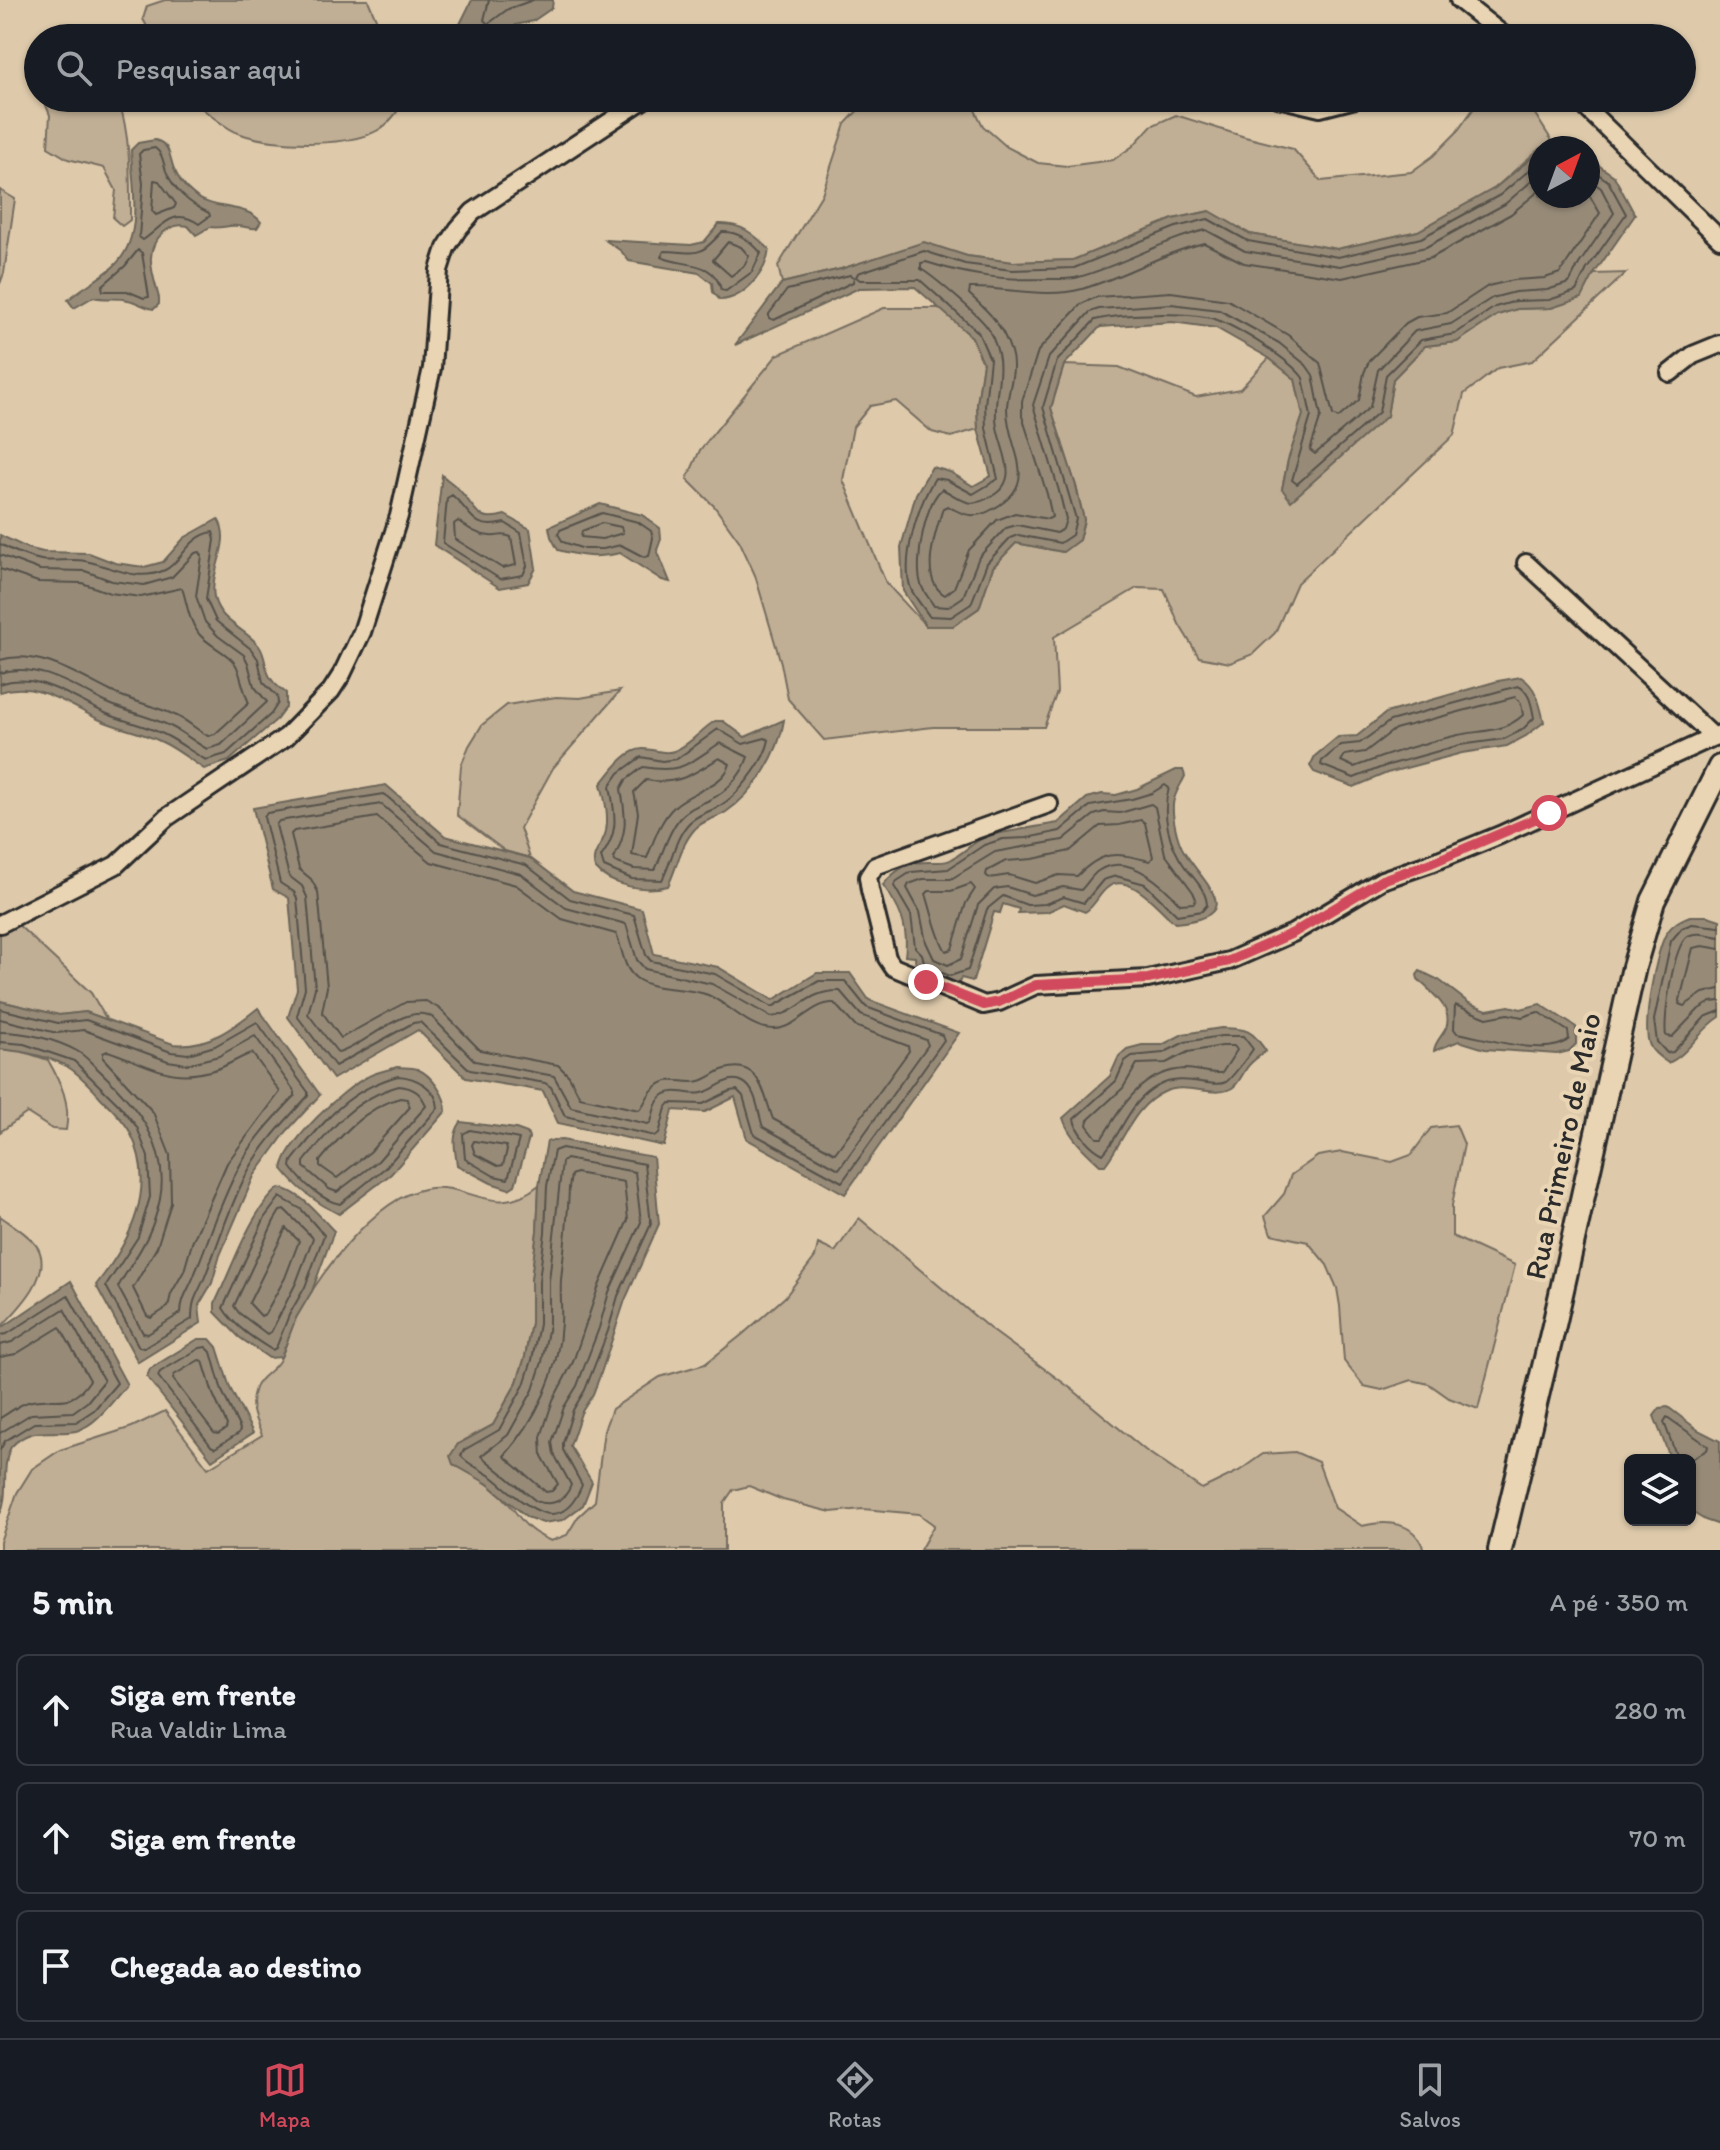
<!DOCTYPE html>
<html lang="pt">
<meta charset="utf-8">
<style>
:root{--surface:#171b24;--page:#242831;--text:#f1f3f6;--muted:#9ea1a6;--line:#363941;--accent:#d1495b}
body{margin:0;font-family:Itim,sans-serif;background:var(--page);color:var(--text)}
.controls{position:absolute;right:24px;bottom:24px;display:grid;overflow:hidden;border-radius:12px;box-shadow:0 2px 6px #0004}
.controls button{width:72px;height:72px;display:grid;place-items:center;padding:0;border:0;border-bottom:2px solid var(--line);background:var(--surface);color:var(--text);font:40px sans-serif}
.compass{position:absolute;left:1528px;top:136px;width:72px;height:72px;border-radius:50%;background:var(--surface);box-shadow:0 2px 6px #0004;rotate:41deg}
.stop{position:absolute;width:24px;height:24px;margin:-18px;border:6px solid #d1495b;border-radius:50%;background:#fff}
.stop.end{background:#d1495b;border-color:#fff;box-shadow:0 2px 8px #0008}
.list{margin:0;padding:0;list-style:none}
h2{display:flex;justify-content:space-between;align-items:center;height:104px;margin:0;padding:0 32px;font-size:34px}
h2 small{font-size:26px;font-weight:400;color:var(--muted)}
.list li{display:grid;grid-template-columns:52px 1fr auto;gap:24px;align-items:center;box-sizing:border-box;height:112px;margin:0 16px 16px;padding:0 16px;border:2px solid var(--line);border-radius:12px}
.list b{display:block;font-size:30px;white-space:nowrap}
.list p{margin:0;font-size:26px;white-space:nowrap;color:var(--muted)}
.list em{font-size:26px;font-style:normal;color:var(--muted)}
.icon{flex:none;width:44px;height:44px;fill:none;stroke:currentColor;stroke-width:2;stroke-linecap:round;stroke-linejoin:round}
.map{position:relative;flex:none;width:1720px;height:1550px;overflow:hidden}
.search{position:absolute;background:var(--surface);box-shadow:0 2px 6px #0004;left:24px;right:24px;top:24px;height:88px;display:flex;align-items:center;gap:20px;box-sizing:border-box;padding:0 28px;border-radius:44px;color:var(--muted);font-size:30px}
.sheet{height:488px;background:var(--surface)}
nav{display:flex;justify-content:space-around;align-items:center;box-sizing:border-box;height:112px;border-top:2px solid var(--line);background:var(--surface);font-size:22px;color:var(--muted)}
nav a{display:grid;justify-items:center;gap:4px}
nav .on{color:var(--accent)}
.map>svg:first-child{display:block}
</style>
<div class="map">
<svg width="1720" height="1550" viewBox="0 0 1720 1550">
<rect width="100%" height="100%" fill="#decaab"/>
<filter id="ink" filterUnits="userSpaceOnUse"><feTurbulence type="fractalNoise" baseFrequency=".0125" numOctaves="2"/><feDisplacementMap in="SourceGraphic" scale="16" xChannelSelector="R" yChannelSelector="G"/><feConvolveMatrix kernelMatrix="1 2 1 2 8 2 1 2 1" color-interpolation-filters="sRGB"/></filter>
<g filter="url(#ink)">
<g fill="#c0af95" stroke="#766d60" stroke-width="2">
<path d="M165,0H368L384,38H153L143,19L147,6Z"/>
<path d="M43,98H118C131,137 130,179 130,220L122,226L113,218L116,190L104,168L68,159L48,147L50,115Z"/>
<path d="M190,98H406C401,107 391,121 383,127C354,148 274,146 241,134C227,130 201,108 190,98Z"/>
<path d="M958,98H969L983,126L1007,147L1038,163L1067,166L1113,160L1133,146L1151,126L1176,115L1245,137L1293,149L1321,181L1411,172L1433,156L1456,133L1479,101L1520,98L1533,111L1552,141L1540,148L1495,188L1418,231L1337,249L1250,234L1209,211L1173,219L1073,260L1013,262L967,256L924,243L841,269L782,283L778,266L822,194L845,124L860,108L891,109Z"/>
<path d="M0,190L15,199L4,273L0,284Z"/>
<path d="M1626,273L1532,361L1498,368L1464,394L1454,435L1297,583L1275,633L1253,654L1230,663L1199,657L1179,624L1164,589L1137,588L1054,637L1057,692L1044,727H933L824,740L788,699L781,663L755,575L740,542L714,506L687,479L700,450L777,355L884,308H940L972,337L983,363L977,404L978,429L951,437L932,432L896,401L870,406L853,427L843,480L886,583L926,626H953L979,608L993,567L1016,543L1062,552L1079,540L1084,520L1076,486L1051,408L1064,365L1119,367L1196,397L1240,389L1269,358L1295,379L1303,415L1288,460L1282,489L1356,442L1387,416L1393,379L1425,346L1457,342L1497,315L1517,309L1551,308L1581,298L1594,274Z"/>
<path d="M620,691L553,768L520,828L530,858L505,851L457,815L461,766L469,746L482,725L507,705L556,697L580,698Z"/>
<path d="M14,921L91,993L107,1020L86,1012L59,1015L0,1001V929Z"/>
<path d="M0,1049L21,1051L48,1060C61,1083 71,1103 66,1130L52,1129L27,1113L0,1132Z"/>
<path d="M1456,1125L1464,1144L1452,1205V1236L1515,1265L1478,1409L1449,1398L1429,1384L1412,1380L1382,1390L1364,1386L1344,1361L1340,1306L1337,1288L1327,1265L1308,1242L1271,1234L1265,1216L1284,1194L1291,1175L1318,1156L1342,1152L1392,1162L1411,1155L1431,1128Z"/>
<path d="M539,1185L537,1231L531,1280V1323L525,1357L517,1382L493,1425L458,1444L453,1464C471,1472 487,1482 501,1495C522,1516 520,1528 551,1541L567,1535L578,1517L595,1501L604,1430L612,1409L660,1377L705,1364L743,1334L785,1297L815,1257L818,1244L835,1252L859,1218L989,1328L1073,1390L1145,1450L1202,1489L1239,1471L1263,1454L1295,1452L1318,1462L1335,1508L1362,1526C1387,1520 1415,1521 1424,1550H920L934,1525L919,1514L863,1509L831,1512L783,1500L749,1486L733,1490L724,1503V1550H0V1542L17,1493L32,1469L60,1450L132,1427L165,1411L208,1468L262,1435C255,1419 248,1406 255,1388C259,1377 272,1372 279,1361C287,1347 289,1331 297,1316C320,1274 374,1199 424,1189C469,1180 493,1222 539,1185Z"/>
<path d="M0,1216C12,1225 30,1235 38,1248C53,1276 17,1310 0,1328Z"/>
</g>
<g fill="#978b78" stroke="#6c6559" stroke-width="2">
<path d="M472,0H553L552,8L533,21L516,25L501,38H457L458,28Z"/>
<path d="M155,140C171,144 169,157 174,169C178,178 185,188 193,194C213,212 245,202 261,222L257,228C250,229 245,226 237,226C227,225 220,229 210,227L196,235L188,226C178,224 172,226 164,232C142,250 153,274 159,298V304L154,309C144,308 138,302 128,300C117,297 105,300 93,297L74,308L68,300C82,287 100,279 114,266C145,237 132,187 131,150L138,143Z"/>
<path d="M1540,151V196H1588V158L1614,176L1635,215L1594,274L1582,298L1551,308L1517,309L1498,315L1457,342L1425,346L1393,379L1387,416L1291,501L1282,489L1288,460L1303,415L1295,379L1269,358L1216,328L1172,322L1100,327L1064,365L1051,408L1076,486L1084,520L1079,540L1063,552L1016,543L993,567L979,608L953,626H926L903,591L901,547L916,494L932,467L950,472L973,486L991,476L978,429L977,404L983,363L972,337L915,287L859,288L735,345L782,283L841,269L924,242L967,256L1013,262L1073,260L1173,219L1210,211L1250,234L1337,249L1418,231L1495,188Z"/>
<path d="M719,224C741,223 754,234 769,249C767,272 744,299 720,300L713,292L712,283L699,273L629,261L621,251L605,240L691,245L704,242Z"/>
<path d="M442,475C448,481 457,486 462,493C477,510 477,523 505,515L530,529L536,568L528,583L500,588L434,545Z"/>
<path d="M600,504L642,515L660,528L661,539L657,550L670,582L662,580L620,553C598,559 580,556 558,550L551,537L549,527Z"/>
<path d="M218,519C233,542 209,571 214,597C219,622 245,628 259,646C267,657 264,671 272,680C275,685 281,689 286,693V707L277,719L229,761L204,769C190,760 177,749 162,742C142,732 119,729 98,719C67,704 35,680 0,692V535L27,548L43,552L89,553L115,563L144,567L163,562L184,538Z"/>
<path d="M1521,677C1537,687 1540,705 1544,722L1526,736L1507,746L1462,753L1387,773L1354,787L1314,772L1310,766L1315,756L1338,737L1357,736L1386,713L1498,681Z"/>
<path d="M784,720C779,754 755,792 726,812C715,819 702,820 694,830C680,846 677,868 668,886C645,892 611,887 595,868C590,853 603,846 606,831C609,814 605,801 601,784C611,772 626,749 643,749C655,749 663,755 674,751C691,745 701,729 715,721H723L745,737Z"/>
<path d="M1176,770H1183L1185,776C1181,785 1173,795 1173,805C1172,817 1177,838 1182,848C1201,883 1251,916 1175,923C1161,912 1129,869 1107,888C1098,895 1095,906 1085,912L1064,904L1047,912L1018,913L1019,909L1003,904L1000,913L994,912L973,981L961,978L958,985L933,980L916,969L915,957L905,956C909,927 900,908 883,885C897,867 911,861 933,862C939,862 946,863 952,859C965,852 975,840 989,835L1058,823L1087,798L1102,794L1116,795L1137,789Z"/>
<path d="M386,785L445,836L530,858L573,891L642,909L654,954L718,967L773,1000L817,973H850L869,1000L959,1033L845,1194L747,1139L735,1097L705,1112L673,1110L664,1146L558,1123L543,1091L466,1078L418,1030L333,1079L288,1017L297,989L289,898L273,889L253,808Z"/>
<path d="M1690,916H1708L1720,920V1017C1700,1029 1688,1055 1668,1063C1661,1058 1653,1053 1650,1046C1641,1027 1656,952 1666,934C1672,924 1680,920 1690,916Z"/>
<path d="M1420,971L1439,980L1469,1003L1487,1010L1509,1006L1521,1009L1540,1004L1576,1027V1044L1569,1051L1557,1054L1485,1049L1459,1041L1434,1051C1435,1041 1442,1037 1446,1028C1454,1007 1430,992 1418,979L1417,975Z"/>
<path d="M0,1001L59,1015L86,1012L173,1044C207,1048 233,1028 258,1008L320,1095L287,1131L254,1176L220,1255L212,1283L199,1305L201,1323L138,1362L96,1285C131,1241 158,1187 130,1132C124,1120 112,1109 102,1099C93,1089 82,1077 71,1069C55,1057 20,1051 0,1049Z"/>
<path d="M1221,1028C1249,1029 1250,1029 1266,1051C1261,1055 1255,1059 1251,1063C1243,1070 1241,1082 1232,1088C1214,1099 1186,1081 1164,1092C1134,1105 1124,1141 1105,1165H1100C1086,1152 1069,1137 1063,1118L1110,1076L1119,1056L1127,1049L1142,1045H1162L1183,1034Z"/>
<path d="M397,1067C403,1068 412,1067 417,1069C432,1075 446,1096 446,1111L391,1174L339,1214C316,1203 298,1189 282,1169C286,1142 342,1090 367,1077C375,1072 388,1070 397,1067Z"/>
<path d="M461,1122L516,1129L527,1133L529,1138L515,1185L509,1189L491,1183L457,1165C455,1149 451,1136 461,1122Z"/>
<path d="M562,1140L653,1157L659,1224L625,1300L601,1373L593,1394L581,1413L570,1446L592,1482L583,1505L563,1520L543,1523L527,1517L488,1484L453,1464L450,1456L458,1444L493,1425L517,1382L525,1357L531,1323V1280L537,1231L539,1185L547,1141Z"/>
<path d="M279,1188C301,1191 319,1216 334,1231L312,1291L296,1318L281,1357L269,1358L239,1337L215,1312V1303C233,1267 249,1213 279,1188Z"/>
<path d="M71,1281L127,1385C114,1399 96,1426 76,1431C51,1436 32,1424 11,1447C0,1468 10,1494 0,1514V1329Z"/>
<path d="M198,1339H210L217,1347L230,1388L253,1433L212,1460L147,1377L150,1369Z"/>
<path d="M1668,1407L1698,1430L1720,1441V1525L1705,1520L1690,1511V1460H1671L1654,1416L1660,1408Z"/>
</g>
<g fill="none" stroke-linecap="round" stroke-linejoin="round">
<g stroke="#56514a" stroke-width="2">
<path d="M489,0L484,20L488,24L508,9L533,0"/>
<path d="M155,148C163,154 163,162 166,171C174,191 190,204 209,213L210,216L199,224C173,206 162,227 143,240L139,237L143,184L139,154L143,150Z"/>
<path d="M1540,161L1500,195L1421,238L1338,257L1248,241L1208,219L1176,227L1074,268L1012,270L965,264L924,251L858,273L856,277L860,280H920L978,332L990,359L985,405L986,428L998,479L973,494L947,480L935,478C919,503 900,559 911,589C915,598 924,608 929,616L951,617L971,604L987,563L1010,538L1018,535L1060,543L1072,535L1076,519L1043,407L1057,361L1095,320C1121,313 1195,311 1220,321C1240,329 1292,361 1303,378L1311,416L1292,480L1297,484L1379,412L1386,375L1421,340L1455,334L1495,307L1516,301L1549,300L1576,291L1587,269L1626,214L1608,181L1588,167"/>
<path d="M1540,174L1505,204L1426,247L1340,266L1245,251L1206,230C1162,240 1123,265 1079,277C1069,280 1058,279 1048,279C1004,281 967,275 926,262L921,263V269C934,277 983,318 989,330C1009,368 994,382 996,419C997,447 1024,478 992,496C968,510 964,500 942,489C925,503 914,563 921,584C923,592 930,599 934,606L948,607L963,597L979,557L1006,528L1017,525L1057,533L1063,529L1066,519L1059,491L1033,405L1049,357L1090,312L1099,309L1171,304L1219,310L1279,343L1306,365L1313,375L1321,416L1310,450L1315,454L1370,407L1378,370L1415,331L1451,324L1492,298L1515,292L1547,290L1569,283L1579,264L1614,213L1601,188L1588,179"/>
<path d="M154,180L159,181L176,204L174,208L156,215L152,211Z"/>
<path d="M1540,190L1511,214L1431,258L1342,278L1244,263L1204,243C1162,253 1124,277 1082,289C1046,299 1006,287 970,288L969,294C990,313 1002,324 1011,352C1017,370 1008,389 1007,407C1006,450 1044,481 993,509C976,519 964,516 948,506L943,508C936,531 918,580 945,595L954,588L969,550L997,520L1015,513L1048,519L1052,517L1047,494L1022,416V401L1038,351L1081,304L1097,297L1171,292L1228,300L1288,335L1320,363L1333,415L1338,418L1359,400L1364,373L1369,361L1406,323L1417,317L1447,313L1488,286L1514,280L1545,278L1560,273L1600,213L1588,193"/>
<path d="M722,232C739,231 751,241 761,253L752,272L726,291L721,290C715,259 682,267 661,257L664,251C699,252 697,259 722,232Z"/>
<path d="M728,242L741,247L749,256L744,266L731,276L713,260Z"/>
<path d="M138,250L142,253L149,297L144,298L127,291H103L102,286L125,266Z"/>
<path d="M850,275L854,277L853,282L774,320L769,318V314L787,290Z"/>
<path d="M452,495C473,513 471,531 505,523L521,533L527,566L523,575L500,579L443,543L447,498Z"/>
<path d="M602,513L638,522L651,531L653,538L649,556L644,557L621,545L603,549H584L563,542L558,534L560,530Z"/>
<path d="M458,521C468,528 477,535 490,536C499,537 502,533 511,537L516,565L502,568L455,539L454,524Z"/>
<path d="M602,523L621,527L623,533L602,539L581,537L582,531Z"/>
<path d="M0,544C13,551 26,557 41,560C56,562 71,558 85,561C112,566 136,583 165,570C182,562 188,536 213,532L215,540L206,599L216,621L251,649L258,659L263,682L277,696L278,703L271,714L226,754L206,760C193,753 182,744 169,737C149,726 125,722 105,713C72,698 38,671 0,684"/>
<path d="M0,555L40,570L85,571L112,581L144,585L172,577L195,553L200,552L202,556L196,596L205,622L218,636L244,655L248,663L254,686L267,702L221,745L207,749C194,742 183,732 170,726C149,716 126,712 105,702C74,686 36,661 0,673"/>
<path d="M0,569L38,582L82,583L110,593L141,597L182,588C187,602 188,620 199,634C209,646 231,654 237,667C242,680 243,690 249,703L215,734L208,736C197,730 188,721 177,716C156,706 133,702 112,692C79,676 38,648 0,660"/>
<path d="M1518,686C1530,691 1532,707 1534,718L1522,730L1504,739L1460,745L1385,766L1354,778L1321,765L1322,761L1341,745L1360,743L1390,721Z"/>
<path d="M1515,697L1521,703L1523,715C1504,733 1481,730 1458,735C1422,743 1388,754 1354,767L1341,761L1345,755L1365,752L1395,729Z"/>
<path d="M718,729L743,744L765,738L769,740C765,761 737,798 716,808C706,813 697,815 689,823C674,839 672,862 662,880L632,879L604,867L601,857C620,831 615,815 610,786L619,773L641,757L662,761L677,759Z"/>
<path d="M720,743L748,757C743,773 727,792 711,799C700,805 688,808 679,819C667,834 663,853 655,870L634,869L615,862L614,858C628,832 626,817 621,789L626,780L643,767C683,774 689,763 720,743Z"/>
<path d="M719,758L730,764C723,787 691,791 675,806C660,820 654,840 647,858L632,855L638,813L634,792L646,780C677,786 694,774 719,758Z"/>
<path d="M1165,785L1169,788C1161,814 1169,845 1185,867C1194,879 1206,889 1207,905L1202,911L1177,915L1145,884L1116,876L1103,880L1084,903L1064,897L1045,904L1027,905L1003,896L987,909L968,970L950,976L925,966L922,954L915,947L911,915L894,886L897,881L911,872L948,869L984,845L1003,839L1027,838L1060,831L1090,806L1132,799L1152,793Z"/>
<path d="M384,794L441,843L526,865L570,899L634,915L646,955L651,961L715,974L772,1007L819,981H845L866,1007L942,1035L944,1040L842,1182L754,1134L743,1096L737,1090L730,1091L703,1104L670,1103L666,1108L659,1134L655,1136L565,1116L551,1087L545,1083L470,1070L420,1022L413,1023L335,1066L297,1016L305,988L297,898L294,892L280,883L264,817L267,813Z"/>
<path d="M381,804L436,851L521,874L566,908L626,924L637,960L645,969L712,984L771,1017C798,1015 806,990 840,991L861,1015L926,1040L928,1045L839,1169L763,1127C758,1114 757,1089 743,1082C728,1074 716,1090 702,1093C690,1096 677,1088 665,1094C655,1100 654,1112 651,1122L648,1124L571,1107L554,1076L475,1061L432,1017C406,1001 364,1047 338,1053L308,1014L315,988L307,897L302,886L289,876L276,825L279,821Z"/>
<path d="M1151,804L1155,807L1165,854L1193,892L1196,899L1194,903L1180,904C1162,884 1128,851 1098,871C1091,876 1087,884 1081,890L1063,887L1032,895L1007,887L994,889L978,905L961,959L948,965L934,959L926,942L920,912L907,888L909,884L923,879H951L995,852L1063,840L1094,815L1104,812L1120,813Z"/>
<path d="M377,817L431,862L516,885L562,919L616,934C623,948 622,967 636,978C655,992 686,986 708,995C729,1004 749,1029 773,1029C796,1030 811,1002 834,1003L855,1026L908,1046L909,1051L835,1153L773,1119C764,1096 760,1056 722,1070C715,1073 707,1079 700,1081C685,1085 671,1075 657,1086C647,1092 646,1104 639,1110L580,1097L569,1076L558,1065L480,1050L440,1009L426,1001L406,1002L341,1038L322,1012L327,987L318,892L311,879L299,869L291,834L294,831Z"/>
<path d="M1141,820L1145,823L1153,857L1150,861C1116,853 1104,849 1077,876L1059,875L1035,883L1009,875L989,878L986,875L987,871L1006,861L1033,859L1070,851L1100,826L1119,825Z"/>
<path d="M971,884L975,889L966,903L952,949L946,951C936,935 932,912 926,894L929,891H951Z"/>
<path d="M1720,927L1692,924L1682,928L1671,941L1654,1020L1657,1042L1667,1053L1673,1052L1705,1017L1720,1011"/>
<path d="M1720,937C1710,936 1698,931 1688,936C1673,945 1663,1019 1666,1036L1672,1037L1699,1009L1711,1002L1720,1001"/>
<path d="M1720,949L1703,946L1693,948L1679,1004L1684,1006L1703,993L1720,989"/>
<path d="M1455,1005L1487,1018L1508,1014L1522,1017L1538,1012L1568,1031L1569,1039C1548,1059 1483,1037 1457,1033L1454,1029Z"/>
<path d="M0,1009L58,1023L86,1020L171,1052L188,1054L215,1046L257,1022L308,1092V1096C286,1120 261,1146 246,1175C229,1208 218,1244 204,1279C197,1296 192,1298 192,1319L144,1348L139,1347L106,1286L138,1237L150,1197L148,1157L137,1127L120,1106L74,1061L24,1044L0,1042"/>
<path d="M0,1019L57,1033L84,1030L168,1061L187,1064L219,1056L255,1036L295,1092V1096C274,1118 251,1142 238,1169C220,1203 209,1239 195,1273C190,1288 181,1297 181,1313L148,1334L143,1333L118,1287C136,1255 152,1238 160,1199C170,1146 136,1105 100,1071C93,1065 86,1056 77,1051C55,1039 25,1032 0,1032"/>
<path d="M1221,1036H1243L1253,1049C1250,1054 1231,1079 1226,1082C1212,1089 1182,1072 1158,1086C1127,1103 1123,1133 1103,1154C1091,1148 1076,1132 1074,1119L1116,1081L1125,1061L1132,1056L1163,1053L1185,1042Z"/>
<path d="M1222,1046H1234L1237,1050L1222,1073C1210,1074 1197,1069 1185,1069C1142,1071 1122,1106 1102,1138H1097L1087,1125L1088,1120L1123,1088L1137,1064L1166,1063L1188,1052Z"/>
<path d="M108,1051C150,1065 171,1084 217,1069C229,1065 240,1057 252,1053L280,1092L227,1163L192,1243L184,1271L171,1294L168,1307L151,1318L147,1316L133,1288L157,1247L171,1203L170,1155L153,1112L103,1058V1053Z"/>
<path d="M398,1076C416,1077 437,1088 438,1108L385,1168L340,1204C321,1200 302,1182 291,1167L292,1161C323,1122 347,1090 398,1076Z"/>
<path d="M399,1086C412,1087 422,1093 426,1106L378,1161L337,1192L329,1189L304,1167V1162C331,1128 355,1098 399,1086Z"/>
<path d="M400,1098L407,1099L410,1107L370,1152L337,1178L320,1166V1161C342,1134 365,1108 400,1098Z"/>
<path d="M470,1130L519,1139L508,1179L494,1176L465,1159L463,1134Z"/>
<path d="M474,1141L506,1146L507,1150L503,1165L498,1166L475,1154L472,1145Z"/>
<path d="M562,1148L644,1164L651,1224L618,1296L608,1331L585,1390L573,1410L563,1443V1450L582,1485C560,1540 525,1504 496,1480C485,1471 468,1465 461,1456L464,1450L499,1430L524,1385L532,1360L539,1324V1281L545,1232L547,1186L554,1151Z"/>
<path d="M566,1159L635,1172L641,1222L609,1292L599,1328L577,1386L564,1407L552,1442L554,1454L571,1485C565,1501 552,1507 536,1501L481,1456L508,1435L533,1390L542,1362L549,1325V1281L562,1162Z"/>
<path d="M576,1173L624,1182L628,1220L598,1288L573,1362L553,1400L541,1437L542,1456L558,1484L552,1491L546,1492L504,1456C536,1421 559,1372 561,1323C562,1309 560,1294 561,1280C564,1249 568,1219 569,1188L571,1175Z"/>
<path d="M280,1197L301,1209L324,1235L305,1287L289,1315L276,1348L272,1350C254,1339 234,1326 223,1308L265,1217Z"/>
<path d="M285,1210L313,1238L296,1283L271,1332L267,1334L239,1313L234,1306L274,1221L280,1211Z"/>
<path d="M286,1228L299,1241L285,1278L265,1314L261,1316L249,1303Z"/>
<path d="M0,1335L7,1334L68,1295L117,1383L94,1410L76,1422L34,1423L5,1441L0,1450"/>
<path d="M0,1345L12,1342L64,1309L104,1381L87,1402L73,1412L31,1414L0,1433"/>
<path d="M200,1348L206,1347L211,1352L222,1391L240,1429L239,1433L215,1448L211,1446L158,1376L160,1372Z"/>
<path d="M0,1357L16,1354L60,1327L90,1380C69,1412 56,1394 28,1402C18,1405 9,1413 0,1418"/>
<path d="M199,1360L203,1361L213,1394L227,1425L226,1429L218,1434L214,1433L173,1379L174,1375Z"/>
<path d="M1678,1460L1664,1422L1667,1417L1708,1446L1707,1450L1690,1460"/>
</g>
<g stroke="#2b2b2b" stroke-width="22">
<g id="street">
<path d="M1459,0L1507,38"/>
<path d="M1278,98L1320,108L1359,98"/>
<path d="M1576,98L1720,239"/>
<path d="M1670,373L1693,355L1720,344"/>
<path d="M1526,563L1714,737"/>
<path d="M1049,804L875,866L868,877L870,890L887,958L893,967L984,1005L999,1002L1036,985L1148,979L1229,961L1293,933L1382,880L1431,863L1500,835L1720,734"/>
<path d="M0,924L116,865L166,818L286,737L331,691L342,674L362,632L399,516L432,368L439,270L446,248L458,229L473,212L646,98"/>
</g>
</g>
<g stroke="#2b2b2b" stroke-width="28">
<path id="secondary" d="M1500,1550L1555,1321L1634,967L1653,901L1720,767"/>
</g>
<use href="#street" stroke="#e9d4b3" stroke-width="16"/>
<use href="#secondary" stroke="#e9d4b3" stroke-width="22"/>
</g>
</g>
<g fill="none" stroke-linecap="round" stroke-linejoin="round" filter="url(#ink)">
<path stroke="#d1495b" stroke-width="10" d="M926,982L984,1005L999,1002L1036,985L1148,979L1229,961L1293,933L1382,880L1431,863L1549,813"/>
</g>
<g text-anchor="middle" stroke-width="8" stroke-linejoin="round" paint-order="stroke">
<g font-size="30" fill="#2b2b2b" stroke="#e9d4b3">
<text transform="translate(1563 1146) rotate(-78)" y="10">Rua Primeiro de Maio</text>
</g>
</g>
</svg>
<div class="controls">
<button><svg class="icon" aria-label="layers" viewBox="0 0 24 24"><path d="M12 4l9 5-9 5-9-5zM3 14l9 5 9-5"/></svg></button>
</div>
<svg class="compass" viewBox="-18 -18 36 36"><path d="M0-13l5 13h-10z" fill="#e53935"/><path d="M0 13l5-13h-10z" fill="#9ea1a6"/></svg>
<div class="stop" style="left:1549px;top:813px"></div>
<div class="stop end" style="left:926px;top:982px"></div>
<div class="search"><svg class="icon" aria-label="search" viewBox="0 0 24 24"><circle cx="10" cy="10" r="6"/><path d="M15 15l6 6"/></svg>Pesquisar aqui</div>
</div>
<section class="sheet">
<h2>5 min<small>A pé · 350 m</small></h2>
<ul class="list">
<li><svg class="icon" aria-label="ahead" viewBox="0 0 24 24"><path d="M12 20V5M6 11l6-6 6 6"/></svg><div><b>Siga em frente</b><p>Rua Valdir Lima</p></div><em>280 m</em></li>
<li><svg class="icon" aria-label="ahead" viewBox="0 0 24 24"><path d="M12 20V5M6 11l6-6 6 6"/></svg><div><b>Siga em frente</b></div><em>70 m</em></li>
<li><svg class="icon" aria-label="arrive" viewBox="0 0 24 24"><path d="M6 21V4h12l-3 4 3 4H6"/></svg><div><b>Chegada ao destino</b></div></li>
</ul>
</section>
<nav>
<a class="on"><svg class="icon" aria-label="map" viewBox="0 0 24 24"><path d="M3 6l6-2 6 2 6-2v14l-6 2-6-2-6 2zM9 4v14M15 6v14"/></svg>Mapa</a>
<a><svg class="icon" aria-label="directions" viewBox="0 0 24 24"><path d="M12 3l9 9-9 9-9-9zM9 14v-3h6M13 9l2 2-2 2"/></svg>Rotas</a>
<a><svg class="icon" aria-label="saved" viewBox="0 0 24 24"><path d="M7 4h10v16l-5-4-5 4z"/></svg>Salvos</a>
</nav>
